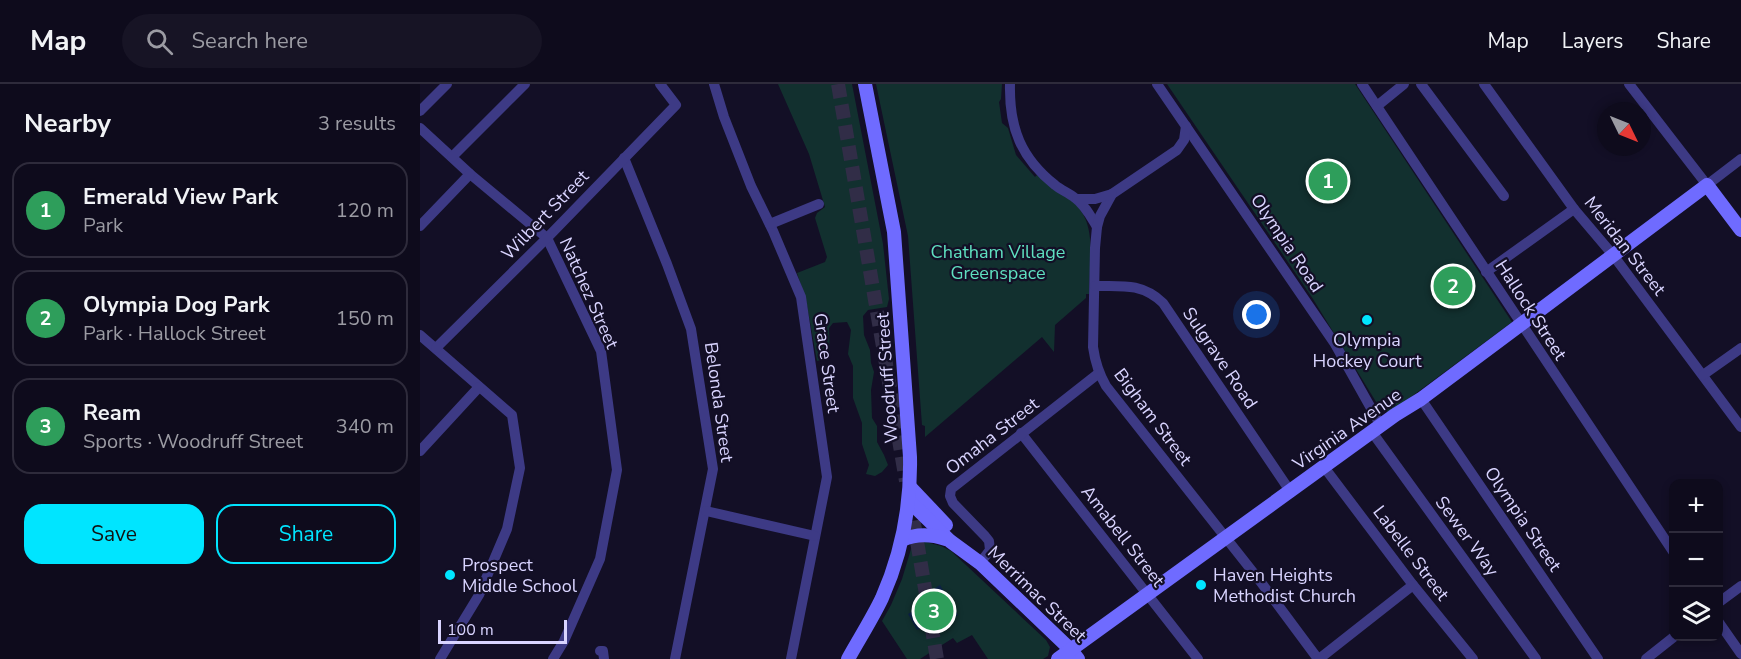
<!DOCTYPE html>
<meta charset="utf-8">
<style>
:root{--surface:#0e0b1c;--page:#171425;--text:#f1f3f6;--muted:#9b9ba3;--line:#2e2b3b;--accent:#00e5ff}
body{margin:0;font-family:"Nunito Sans",sans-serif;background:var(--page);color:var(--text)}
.controls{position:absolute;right:18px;bottom:18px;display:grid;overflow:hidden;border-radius:12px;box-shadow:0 3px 9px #0003}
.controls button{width:54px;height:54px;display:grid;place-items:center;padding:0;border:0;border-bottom:2px solid var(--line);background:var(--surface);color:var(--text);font:30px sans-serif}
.compass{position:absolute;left:1177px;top:18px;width:54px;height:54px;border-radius:50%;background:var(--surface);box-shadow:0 3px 9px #0003;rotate:133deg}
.scale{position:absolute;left:18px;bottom:15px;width:129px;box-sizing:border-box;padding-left:6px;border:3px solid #d9d4ff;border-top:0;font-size:16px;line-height:21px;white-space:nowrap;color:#d9d4ff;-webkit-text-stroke:4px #130f26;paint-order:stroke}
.you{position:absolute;left:837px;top:231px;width:21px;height:21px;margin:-15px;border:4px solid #fff;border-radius:50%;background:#1a73e8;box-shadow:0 0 0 9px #1a73e833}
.badge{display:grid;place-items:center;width:39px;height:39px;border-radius:50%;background:var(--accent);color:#fff;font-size:20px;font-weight:700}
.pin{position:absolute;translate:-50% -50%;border:3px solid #fff;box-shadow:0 2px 6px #0006}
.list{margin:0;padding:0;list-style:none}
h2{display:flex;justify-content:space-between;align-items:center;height:78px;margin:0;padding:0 24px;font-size:26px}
h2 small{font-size:20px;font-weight:400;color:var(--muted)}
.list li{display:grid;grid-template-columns:39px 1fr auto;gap:18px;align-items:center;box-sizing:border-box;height:96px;margin:0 12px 12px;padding:0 12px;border:2px solid var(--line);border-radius:18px}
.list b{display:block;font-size:22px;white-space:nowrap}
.list p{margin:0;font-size:20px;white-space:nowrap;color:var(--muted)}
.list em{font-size:20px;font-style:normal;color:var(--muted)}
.actions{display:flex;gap:12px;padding:18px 24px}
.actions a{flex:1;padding:14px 0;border:2px solid var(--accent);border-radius:18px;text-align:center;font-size:21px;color:var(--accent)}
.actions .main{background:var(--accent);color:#111}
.icon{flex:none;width:33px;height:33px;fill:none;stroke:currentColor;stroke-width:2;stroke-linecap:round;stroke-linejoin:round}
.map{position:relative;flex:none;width:1321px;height:575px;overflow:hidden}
header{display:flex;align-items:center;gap:36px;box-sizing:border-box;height:84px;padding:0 30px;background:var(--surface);border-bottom:2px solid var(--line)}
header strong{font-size:28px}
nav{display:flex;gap:33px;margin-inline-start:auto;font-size:21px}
.search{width:420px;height:54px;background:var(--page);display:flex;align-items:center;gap:15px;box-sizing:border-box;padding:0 21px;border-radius:33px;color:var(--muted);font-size:22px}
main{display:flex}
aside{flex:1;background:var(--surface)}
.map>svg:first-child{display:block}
</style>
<header>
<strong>Map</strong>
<div class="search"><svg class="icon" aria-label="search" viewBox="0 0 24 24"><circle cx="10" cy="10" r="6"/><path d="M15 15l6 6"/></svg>Search here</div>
<nav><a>Map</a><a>Layers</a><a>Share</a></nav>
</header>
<main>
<aside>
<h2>Nearby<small>3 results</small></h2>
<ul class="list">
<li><span class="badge" style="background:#2e9e5b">1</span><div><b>Emerald View Park</b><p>Park</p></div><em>120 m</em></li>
<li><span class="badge" style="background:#2e9e5b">2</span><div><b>Olympia Dog Park</b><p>Park · Hallock Street</p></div><em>150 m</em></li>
<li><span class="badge" style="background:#2e9e5b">3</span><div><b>Ream</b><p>Sports · Woodruff Street</p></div><em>340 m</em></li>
</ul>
<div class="actions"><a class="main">Save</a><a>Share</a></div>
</aside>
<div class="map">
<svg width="1321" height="575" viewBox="0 0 1321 575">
<rect width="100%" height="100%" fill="#130f26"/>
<g fill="#12302f">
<path d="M358,0H432L463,160L469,215L467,223L448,226L443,232L444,251L450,266L451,279L454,288L451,306L452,334L457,342V358L464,371L468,381L462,388L455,392L446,390L449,381L442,360V339L433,314V282L428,270L431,246L427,238L413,239L409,244L410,274L397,277L386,216L377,189L405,178L407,173L395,134L397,129L405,123L389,70Z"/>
<path d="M456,0H582L581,15L579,18L582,39L588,44L596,71L615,93L617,91C630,101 643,109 655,120C678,141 669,182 669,210H666V214L635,241L634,268L622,253L505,353V342L502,341L488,152Z"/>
<path d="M747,0H935L1092,238L968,330L965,324L961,326L893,215Z"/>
<path d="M502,457L521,462L531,467L626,556L630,563L628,572L623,575H568L552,551L537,559L533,554L500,575H487L462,537L471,521L482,495L491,465L494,461Z"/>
</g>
<path fill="#0c2248" d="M520,501L538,531L512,546L509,540L497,546L488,530L498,524L494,517Z"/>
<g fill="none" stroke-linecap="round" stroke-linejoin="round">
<g stroke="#312d47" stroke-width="14" stroke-dasharray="14 7" stroke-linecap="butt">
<path d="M418,0L486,397"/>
<path d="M490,416L517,575"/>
</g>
<g stroke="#3d3a85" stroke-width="10">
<path d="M294,0L304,33L331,102L353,147L381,213L407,393L371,575"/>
<path d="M590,0C589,44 601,74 635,101C641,106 649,109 655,114C665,121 671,133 677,143"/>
<path d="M737,0L915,260L961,342"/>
<path d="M942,0L1254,469"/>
<path d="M1001,0L1084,112"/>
<path d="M1064,0L1154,125L1193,171L1321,343"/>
<path d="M1209,0L1287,101L1321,75"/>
<path d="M957,22L984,0"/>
<path d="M0,27L27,0"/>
<path d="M766,42L764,56L757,66L692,110L680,132L677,143L675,164L673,263C675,277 679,290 686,302L840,497L898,575"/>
<path d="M0,44L50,90L127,154L181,267L197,386L180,475L144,557L133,575"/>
<path d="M32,73L105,0"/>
<path d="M204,74L247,180L271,245L293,385L255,575"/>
<path d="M657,115H675L692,110"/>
<path d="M350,140L399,120"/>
<path d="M0,142L50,90"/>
<path d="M1066,188L1154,125"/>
<path d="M675,202C702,202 722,199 743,219L870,407"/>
<path d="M0,251L92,331L100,384L87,445L59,511L20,575"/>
<path d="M16,264L127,154L256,21L240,0"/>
<path d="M1283,291L1321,264"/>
<path d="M1001,315L1178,575"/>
<path d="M952,348L1116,575"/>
<path d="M601,349L778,575"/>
<path d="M0,367L59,303"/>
<path d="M904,383L993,501L1053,575"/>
<path d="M286,427L395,452"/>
<path d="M560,479L570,466L569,457L565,452L533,419L530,412L531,405L679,289"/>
<path d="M1298,519L1321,502"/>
<path d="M1298,537L1321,570"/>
<path d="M180,567H183L184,575"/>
<path d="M899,575L993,501"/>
<path d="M1226,575L1255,552"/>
</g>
<g stroke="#6f6bff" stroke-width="14">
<path d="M490,403L526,441"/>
<path d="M489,417L530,457L560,479L651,566L658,575"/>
<path d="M482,456C497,449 511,450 526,455"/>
<path d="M428,575C439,555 452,535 462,514C482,469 491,421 490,373L474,148L445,0"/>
<path d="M638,575L975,331L1001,315L1287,101L1321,146"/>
</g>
</g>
<g fill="#00e5ff" stroke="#130f26" stroke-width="2">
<circle cx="947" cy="236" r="6"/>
<circle cx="30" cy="491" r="6"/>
<circle cx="781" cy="501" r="6"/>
</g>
<g text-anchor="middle" stroke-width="4.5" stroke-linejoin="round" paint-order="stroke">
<g font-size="18" fill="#d9d4ff" stroke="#130f26">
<text transform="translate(125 131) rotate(-46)" y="6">Wilbert Street</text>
<text transform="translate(867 159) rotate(56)" y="6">Olympia Road</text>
<text transform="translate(1205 162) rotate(52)" y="6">Meridan Street</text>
<text transform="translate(169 209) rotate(66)" y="6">Natchez Street</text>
<text transform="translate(1111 226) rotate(57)" y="6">Hallock Street</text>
<text transform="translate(800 274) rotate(56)" y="6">Sulgrave Road</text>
<text transform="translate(407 279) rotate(82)" y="6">Grace Street</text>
<text transform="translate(467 294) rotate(-94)" y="6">Woodruff Street</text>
<text transform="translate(299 318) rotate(82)" y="6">Belonda Street</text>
<text transform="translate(733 333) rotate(53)" y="6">Bigham Street</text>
<text transform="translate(927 345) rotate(-35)" y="6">Virginia Avenue</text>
<text transform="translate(572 352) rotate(-38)" y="6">Omaha Street</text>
<text transform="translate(1103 435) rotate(56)" y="6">Olympia Street</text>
<text transform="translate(703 452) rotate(52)" y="6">Amabell Street</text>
<text transform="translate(1047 452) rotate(54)" y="6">Sewer Way</text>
<text transform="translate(991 469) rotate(53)" y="6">Labelle Street</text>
<text transform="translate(617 510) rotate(44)" y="6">Merrimac Street</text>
</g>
<g font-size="18" fill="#5fe0c0" stroke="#130f26">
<text x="578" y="174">Chatham Village<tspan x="578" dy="21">Greenspace</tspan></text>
</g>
<g font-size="18" fill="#d9d4ff" stroke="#130f26" text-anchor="start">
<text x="947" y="262" text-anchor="middle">Olympia<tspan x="947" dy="21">Hockey Court</tspan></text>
<text x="42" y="487">Prospect<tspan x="42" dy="21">Middle School</tspan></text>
<text x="793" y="497">Haven Heights<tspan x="793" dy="21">Methodist Church</tspan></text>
</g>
</g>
</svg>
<div class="controls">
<button>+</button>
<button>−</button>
<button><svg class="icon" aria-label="layers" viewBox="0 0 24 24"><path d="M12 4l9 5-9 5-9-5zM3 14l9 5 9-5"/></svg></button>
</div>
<svg class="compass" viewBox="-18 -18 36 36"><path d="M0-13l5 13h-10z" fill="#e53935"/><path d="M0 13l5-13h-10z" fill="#9b9ba3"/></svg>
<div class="scale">100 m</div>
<div class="you"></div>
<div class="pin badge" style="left:908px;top:97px;background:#2e9e5b">1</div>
<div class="pin badge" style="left:1033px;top:202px;background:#2e9e5b">2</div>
<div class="pin badge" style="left:514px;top:527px;background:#2e9e5b">3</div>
</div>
</main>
